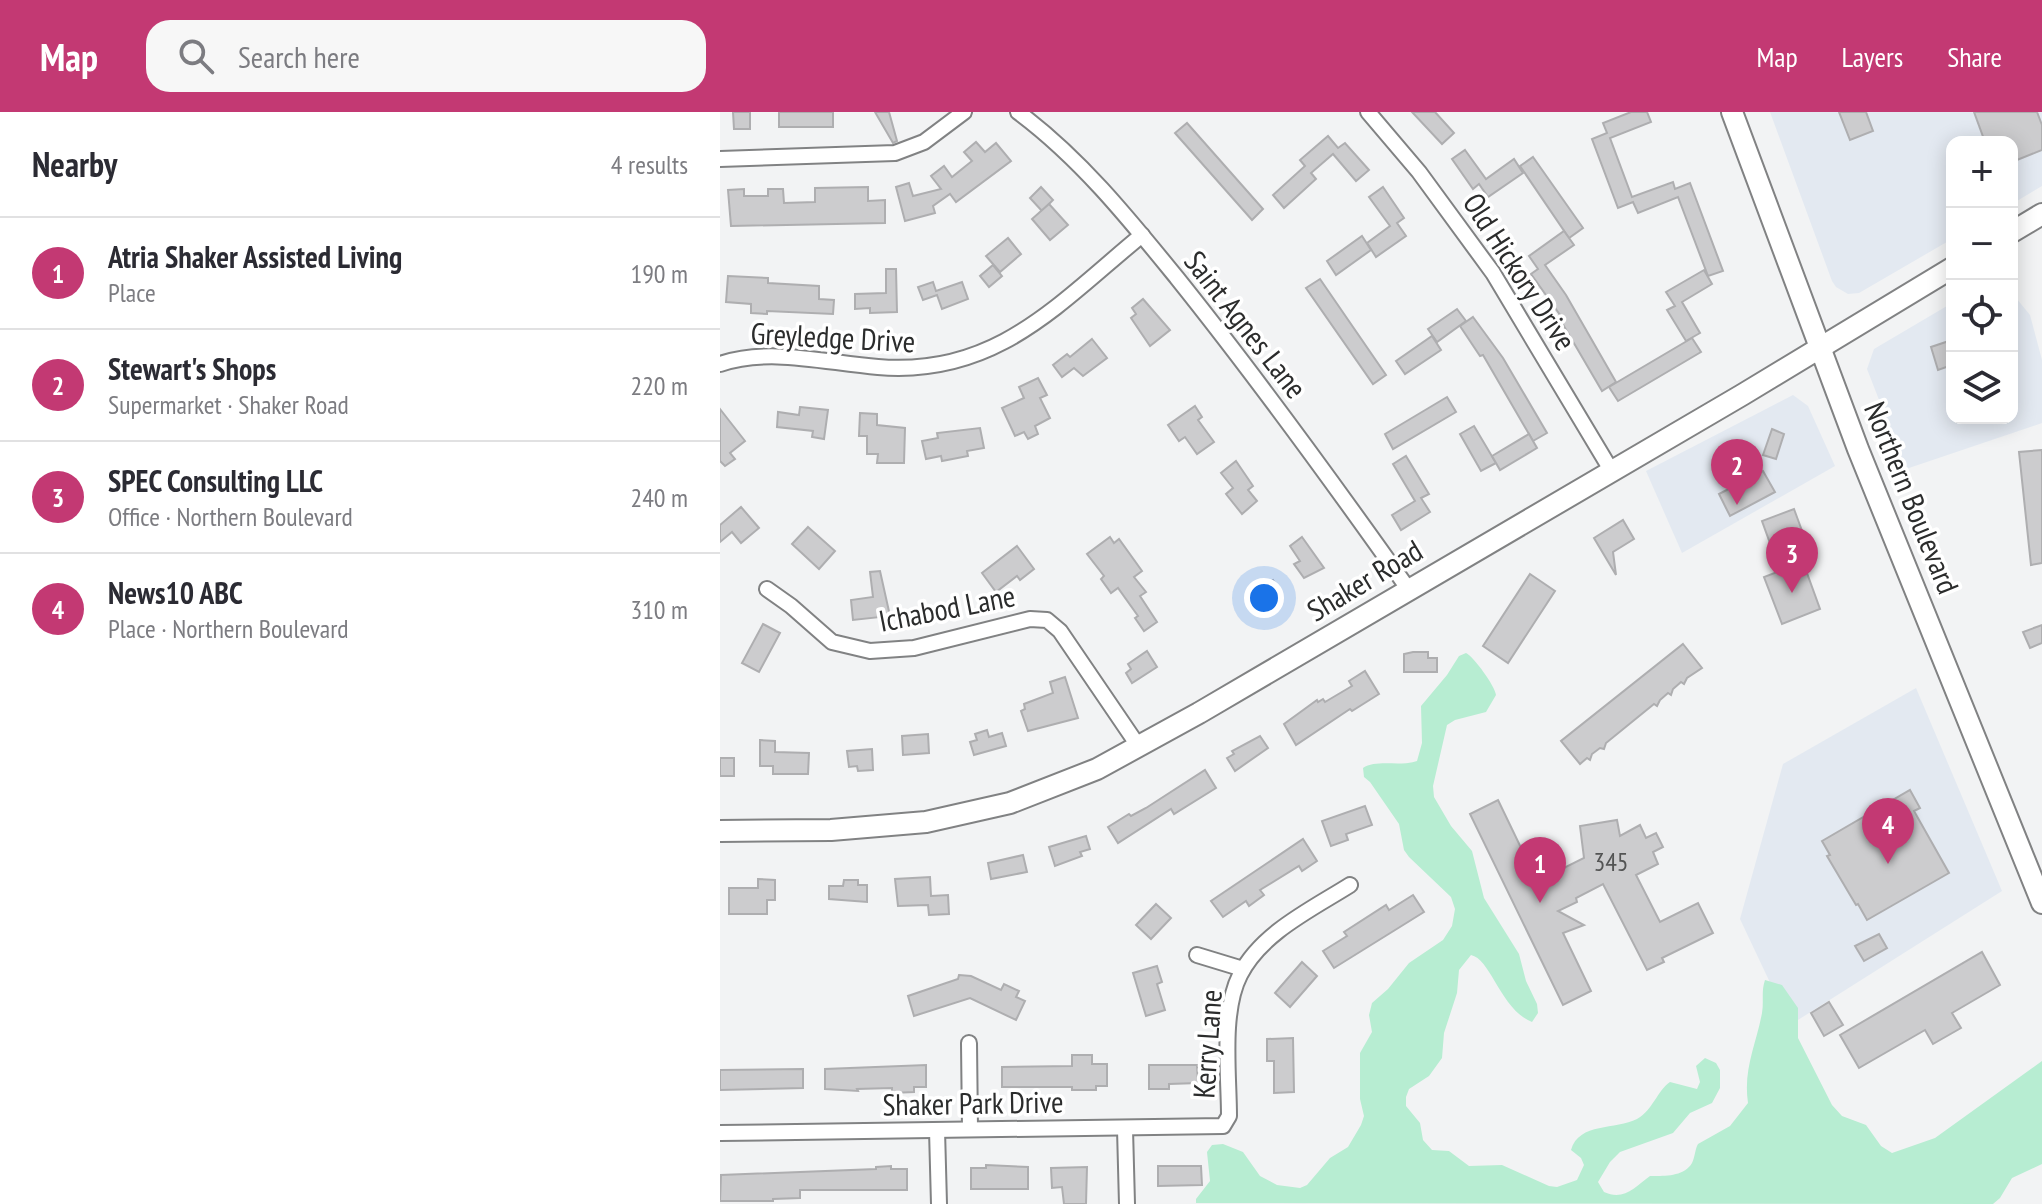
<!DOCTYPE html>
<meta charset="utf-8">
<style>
:root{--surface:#fff;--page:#f7f7f7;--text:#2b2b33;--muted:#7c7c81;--line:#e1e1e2;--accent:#c33973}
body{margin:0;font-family:"PT Sans Narrow",sans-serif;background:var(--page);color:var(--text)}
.controls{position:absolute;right:24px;top:24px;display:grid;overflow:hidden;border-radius:16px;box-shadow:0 4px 20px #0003}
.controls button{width:72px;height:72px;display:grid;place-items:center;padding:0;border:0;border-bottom:2px solid var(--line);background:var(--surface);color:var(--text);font:40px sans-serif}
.you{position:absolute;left:544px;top:486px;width:28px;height:28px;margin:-20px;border:6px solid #fff;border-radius:50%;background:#1a73e8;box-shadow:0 0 0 12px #1a73e833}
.badge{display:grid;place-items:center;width:52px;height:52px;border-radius:50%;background:var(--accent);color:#fff;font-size:26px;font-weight:700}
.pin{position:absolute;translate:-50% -66px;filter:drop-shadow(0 2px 4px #0008)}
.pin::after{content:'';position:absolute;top:42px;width:28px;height:24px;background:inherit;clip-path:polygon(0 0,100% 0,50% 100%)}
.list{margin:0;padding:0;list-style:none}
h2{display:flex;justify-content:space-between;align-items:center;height:104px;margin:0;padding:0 32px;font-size:34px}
h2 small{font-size:26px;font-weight:400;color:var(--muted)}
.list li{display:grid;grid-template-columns:52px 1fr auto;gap:24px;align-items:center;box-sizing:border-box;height:112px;padding:0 32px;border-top:2px solid var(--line)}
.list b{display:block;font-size:30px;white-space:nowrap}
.list p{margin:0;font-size:26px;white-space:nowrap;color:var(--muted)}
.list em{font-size:26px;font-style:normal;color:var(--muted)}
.icon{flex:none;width:44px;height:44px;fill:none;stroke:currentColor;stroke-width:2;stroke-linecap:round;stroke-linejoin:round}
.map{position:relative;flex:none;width:1322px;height:1092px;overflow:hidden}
header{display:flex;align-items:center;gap:48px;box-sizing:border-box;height:112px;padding:0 40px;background:var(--accent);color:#fff}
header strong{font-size:38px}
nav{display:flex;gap:44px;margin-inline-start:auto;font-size:28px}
.search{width:560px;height:72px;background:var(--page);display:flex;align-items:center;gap:20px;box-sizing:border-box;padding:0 28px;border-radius:24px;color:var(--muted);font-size:30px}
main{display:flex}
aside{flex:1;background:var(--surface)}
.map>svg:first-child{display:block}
</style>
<header>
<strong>Map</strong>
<div class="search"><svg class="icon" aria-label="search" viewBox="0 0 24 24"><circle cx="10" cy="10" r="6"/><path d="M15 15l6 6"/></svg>Search here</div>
<nav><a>Map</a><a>Layers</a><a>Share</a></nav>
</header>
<main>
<aside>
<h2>Nearby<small>4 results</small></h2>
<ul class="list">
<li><span class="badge">1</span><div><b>Atria Shaker Assisted Living</b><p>Place</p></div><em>190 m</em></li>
<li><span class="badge">2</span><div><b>Stewart's Shops</b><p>Supermarket · Shaker Road</p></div><em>220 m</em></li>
<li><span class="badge">3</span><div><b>SPEC Consulting LLC</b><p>Office · Northern Boulevard</p></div><em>240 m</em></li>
<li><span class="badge">4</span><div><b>News10 ABC</b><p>Place · Northern Boulevard</p></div><em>310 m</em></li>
</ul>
</aside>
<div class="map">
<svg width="1322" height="1092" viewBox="0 0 1322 1092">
<rect width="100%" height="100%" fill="#f2f3f4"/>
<g fill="#e3e9f1">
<path d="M1050,0H1322V74L1292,92V30H1232V127L1139,181L1128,182L1116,175L1112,169Z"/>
<path d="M1292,181L1310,203L1322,248V311L1186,357L1147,257L1154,237L1232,191V306H1292Z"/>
<path d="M1073,283L1088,294L1115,354L962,441L926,359Z"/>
<path d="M1196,576L1282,779L1070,913L1020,807L1063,652Z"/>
</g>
<path fill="#b7edd2" d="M746,541C754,545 775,574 776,583L766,600L735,608L727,613L713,674L714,685L731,714L752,739L764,786L799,842L806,869L817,892L818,901L812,910C781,898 771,847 751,843L739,858L737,881L724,921L722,946L709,964L689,977L686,985V994L700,1011L703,1028L712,1038L729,1039L749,1054L782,1053L829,1074L837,1075L857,1068L864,1053L861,1046L851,1038C859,1010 896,1018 917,1007C933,998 937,979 950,970L977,977L980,970L976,954L985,946L996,951L1000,958V976L992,991L970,1001L953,1021L900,1040L890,1050L878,1070L884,1080C904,1089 915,1075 930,1064C943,1064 964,1065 972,1051C975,1045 975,1037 978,1032L1010,1014L1028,991C1023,957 1036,933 1042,901C1044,890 1041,879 1045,868L1062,873L1078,896V926L1112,993L1122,1004L1146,1013L1161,1034L1172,1041L1215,1026L1322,949V1052L1292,1066L1280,1086L1273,1092L476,1091V1087L490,1069L487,1040L492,1033L503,1032L523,1040L540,1064L557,1073L580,1076L587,1073L610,1046L628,1035L641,1013L644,1004L640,987V941L652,920L649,903L652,891L668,877L689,851L723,828L732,814L735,797L731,785L689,745L684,738L679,712L650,670L644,665L643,656C656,647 681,655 697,649L702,631L701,594L727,563L739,544Z"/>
<g fill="#ccccce" stroke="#aeaeb0" stroke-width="2">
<path d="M13,0H30V17H14Z"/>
<rect x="59" y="0" width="54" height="15"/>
<path d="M155,0H169L177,29L173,31Z"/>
<path d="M692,0H715L734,21L722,32Z"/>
<path d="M911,0H927L931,10L890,26L912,85L953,70L955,77L970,71L1003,159L988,164L958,85L918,101L913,90L898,96L872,27L887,21L883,11Z"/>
<path d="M1119,0H1146L1153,19L1130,28Z"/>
<path d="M1254,0H1317L1322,13V38L1292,50V30H1265Z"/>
<path d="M467,11L543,97L532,108L455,21Z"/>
<path d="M608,24L618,36L625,31L649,58L636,69L613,42L591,61L596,67L564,96L553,83L585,54L580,48Z"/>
<path d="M256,30L265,40L276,31L291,49L236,90L230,82L213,94L215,101L185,109L176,75L189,71L193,84L221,77L211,64L224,54L232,65L252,49L244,40Z"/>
<path d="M745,38L766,67L794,47L803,61L768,85L759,72L753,77L732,47Z"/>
<path d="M813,45L863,116L849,126L800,54Z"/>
<path d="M148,75V89L165,88V111L11,114L8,78L24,77V84H48V77H63L64,91L95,90V76Z"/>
<path d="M321,75L333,88L322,99L310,86Z"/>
<path d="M663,75L684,106L677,111L686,124L656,145L647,131L670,114L649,85Z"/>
<path d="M329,92L348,113L330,128L312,107Z"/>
<path d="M844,119L854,133L825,153L846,183L896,270L882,279L838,204L840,203L811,162L818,157L809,144Z"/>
<path d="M642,124L651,138L616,163L607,149Z"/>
<path d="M288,126L301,142L280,160L266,144Z"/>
<path d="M273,153L282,164L269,175L260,164Z"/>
<path d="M166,157H176L177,200L150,201V196L135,197V182L166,181Z"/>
<path d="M984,158L992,172L962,190L980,221L966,229L947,198L955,194L946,180Z"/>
<path d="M8,164L48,166V171L99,174V187L114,188L113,202L47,199V202L31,201V192L6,190Z"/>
<path d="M600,167L666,263L653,272L586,176Z"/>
<path d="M213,170L216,179L242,170L248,187L222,197L217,183L203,188L198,175Z"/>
<path d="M423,187L450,218L430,234L411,206L416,202L412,196Z"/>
<path d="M737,197L746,209L717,230L708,217Z"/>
<path d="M753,205L783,246L827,321L813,329L763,243L760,244L740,214Z"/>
<path d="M712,224L721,238L685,262L676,249Z"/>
<path d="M972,226L981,240L898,289L889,275Z"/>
<path d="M372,227L387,246L363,264L354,256L342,265L333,253L347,242L350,245Z"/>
<path d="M1232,228V253L1218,258L1211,235Z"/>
<path d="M318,266L327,283L320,286L330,306L315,314L318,322L308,327L304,320L295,324L282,296L304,286L299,275Z"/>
<path d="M727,285L736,300L673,337L665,322Z"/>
<path d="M475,294L482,305L478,308L494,330L477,342L465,325L459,329L448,313Z"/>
<path d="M80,295L108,298L104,327L92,325L93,319L57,315L58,300L79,303Z"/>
<path d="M0,297L25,329L10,341L15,347L5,354L0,349Z"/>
<path d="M140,301L157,302V313L185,316L184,351H157L158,342H147V324H139Z"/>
<path d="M754,314L776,351L761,359L740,322Z"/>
<path d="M260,316L264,336L247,339L248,344L222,349L221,344L206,347L202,329L218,326L217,321Z"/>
<path d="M1052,317L1064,322L1056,347L1043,343Z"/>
<path d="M809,322L817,336L780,358L772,344Z"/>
<path d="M1322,338V451L1311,453L1299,340Z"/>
<path d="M686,344L709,382L701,386L710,400L681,418L672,403L695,389L673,352Z"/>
<path d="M516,349L533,374L528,378L537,389L522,402L506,382L513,376L501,361Z"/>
<path d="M1043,359L1055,380L1010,404L999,382Z"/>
<path d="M21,395L39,416L21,431L12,420L0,430V413Z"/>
<path d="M1074,397L1092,446L1083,450L1100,497L1062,512L1044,465L1060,459L1042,409Z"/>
<path d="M903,408L914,427L893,440L896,463L874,426Z"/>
<path d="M88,415L115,439L99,457L72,432Z"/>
<path d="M390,425L394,431L399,427L422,459L414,465L426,480L420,484L437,510L424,519L415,506L418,504L398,476L391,481L381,467L384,464L367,442Z"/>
<path d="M582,425L604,456L584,466L574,452L580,449L570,434Z"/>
<path d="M297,434L314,457L300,468L297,464L276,480L262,461Z"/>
<path d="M160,459L170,504L133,508L131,488L153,485L150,460Z"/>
<path d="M810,462L835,479L788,551L763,534Z"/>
<path d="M553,468L562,482L539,497L530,482Z"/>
<path d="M43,512L60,521L39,560L22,551Z"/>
<path d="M1322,513V531L1310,536L1303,520Z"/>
<path d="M963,532L982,556L967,566L964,572L961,570L953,577L951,583L948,581L940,588L937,594L934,592L886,631L884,637L880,636L872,642L870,648L867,646L860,652L841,629Z"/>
<path d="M427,539L437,555L412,571L406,561L411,557L408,552Z"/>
<path d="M693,540H708V546H717V560H684V542Z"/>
<path d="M645,559L659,582L632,599L630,597L576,633L564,612L597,588L598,590L603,587L605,590L632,574L629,569Z"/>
<path d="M345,565L358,606L308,619L301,599L305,597L304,592L333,581L330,570Z"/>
<path d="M267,618L269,625L282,621L286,634L254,643L250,630L257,628L255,622Z"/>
<path d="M208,622L209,641L183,643L182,624Z"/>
<path d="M540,624L548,636L515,659L507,646L514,642L512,639Z"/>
<path d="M40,628L55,629V640L89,641L88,662H53V654H40Z"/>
<path d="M152,637L153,658L138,659L137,654L129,655L127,639Z"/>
<rect x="0" y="646" width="14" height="18"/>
<path d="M485,658L496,676L454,702L451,697L398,731L388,715L409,702L411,704L426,696Z"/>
<path d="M1190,678L1200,696L1194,699L1229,761L1147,808L1138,792L1136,793L1107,744L1110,743L1102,729Z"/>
<path d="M778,688L804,742L807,741L820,768L864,746L860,714L897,708L900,724L920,713L926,726L936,721L943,735L933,740L938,752L916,763L940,810L978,791L993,821L942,846L944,850L927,858L883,772L856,786L857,790L838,799L864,813L843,821L871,879L843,893L750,702Z"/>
<path d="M645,694L652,713L626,722L628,728L611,734L602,709Z"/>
<path d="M366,724L370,737L360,740L362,744L335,754L329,735Z"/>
<path d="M583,727L597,749L582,759L579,754L540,778L544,783L529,794L526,789L503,805L491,789Z"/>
<path d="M303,743L307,760L271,767L268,751Z"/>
<path d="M210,765L211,784L228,783L229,802L209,803L208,793L178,794L175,767Z"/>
<path d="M38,767L55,768V788H47V802H9V776H38Z"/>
<path d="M124,768H138V773H147V790L109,787V774H123Z"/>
<path d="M693,783L704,800L614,856L603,839L627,824L624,820L666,793L669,798Z"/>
<path d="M436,792L451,806L431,827L416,813Z"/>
<path d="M1159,822L1167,836L1144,849L1135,834Z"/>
<path d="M1262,840L1280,873L1232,901L1241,916L1213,932L1205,918L1139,956L1120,923Z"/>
<path d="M582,850L597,864L570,895L555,881Z"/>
<path d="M437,854L442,870L437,872L445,898L426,904L413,861Z"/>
<path d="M239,863L251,864L281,878L284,872L299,879L296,885L305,889L296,908L250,886L194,904L188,884L238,867Z"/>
<path d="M1109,890L1123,913L1104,924L1091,901Z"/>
<path d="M573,926L574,980L554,981V949H547V927Z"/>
<path d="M352,943H372V952H387V974H376V978H352V975H282V955L352,954Z"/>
<path d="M206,953V975H194V980L172,981V976L137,977L138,979L105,977V957Z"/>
<path d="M429,953H477L478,971L449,972V977H429Z"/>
<path d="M83,957V976L0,978V958Z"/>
<path d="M266,1053L308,1055V1077H251V1056H266Z"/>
<path d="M171,1054V1057H187V1078H80V1086L53,1087V1089H0L1,1063L156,1057V1055Z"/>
<path d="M438,1054H481L482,1073L438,1074Z"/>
<path d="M367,1055L366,1092H344L342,1075L332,1076L331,1056Z"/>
</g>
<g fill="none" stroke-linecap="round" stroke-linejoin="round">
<g stroke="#818283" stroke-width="18">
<g id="minor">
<path d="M298,0C360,46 409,107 457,166C538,267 614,372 689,478"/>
<path d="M648,0L699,60L773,161L891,358"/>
<path d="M0,47L175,41L204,30L244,0"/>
<path d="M0,252C50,235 106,251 158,255C276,265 338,192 422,123"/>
<path d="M47,477L71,494L112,530L150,539L194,536L310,507L327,508L340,519L419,635"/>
<path d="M477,843L523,857"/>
<path d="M249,931L250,1017"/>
<path d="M405,1017L407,1092"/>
<path d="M217,1018L219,1092"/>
<path d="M0,1021L503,1014L509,1004C509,963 501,900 520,863C541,821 592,797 630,773"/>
</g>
</g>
<g stroke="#818283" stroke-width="24">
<g id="secondary">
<path d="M1012,0L1138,337L1322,791"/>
<path d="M1292,120L1322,102"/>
<path d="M0,719L111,718L206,710L290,691L377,657L479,601L1022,283L1232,156"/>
</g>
</g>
<use href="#minor" stroke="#fff" stroke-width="14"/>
<use href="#secondary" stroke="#fff" stroke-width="20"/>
</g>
<g text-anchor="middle" stroke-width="7" stroke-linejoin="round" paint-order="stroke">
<g font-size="26" fill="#535454">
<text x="891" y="759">345</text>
</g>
<g font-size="30" fill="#2b2c2c" stroke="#fff">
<text transform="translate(799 160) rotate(57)" y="10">Old Hickory Drive</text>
<text transform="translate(525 213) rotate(52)" y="10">Saint Agnes Lane</text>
<text transform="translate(113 226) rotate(3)" y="10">Greyledge Drive</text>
<text transform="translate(1191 386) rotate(68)" y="10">Northern Boulevard</text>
<text transform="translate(645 469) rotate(-31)" y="10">Shaker Road</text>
<text transform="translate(227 497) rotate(-11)" y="10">Ichabod Lane</text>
<text transform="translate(488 932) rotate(-86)" y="10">Kerry Lane</text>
<text transform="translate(253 992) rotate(-1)" y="10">Shaker Park Drive</text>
</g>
</g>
</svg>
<div class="controls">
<button>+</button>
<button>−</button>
<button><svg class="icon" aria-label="locate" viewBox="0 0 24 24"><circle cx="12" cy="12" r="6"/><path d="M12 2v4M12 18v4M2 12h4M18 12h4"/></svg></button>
<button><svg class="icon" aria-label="layers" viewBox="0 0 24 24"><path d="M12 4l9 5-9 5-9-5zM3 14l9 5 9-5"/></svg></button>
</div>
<div class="you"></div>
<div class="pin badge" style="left:820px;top:791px">1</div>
<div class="pin badge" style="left:1017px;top:393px">2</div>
<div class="pin badge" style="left:1072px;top:481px">3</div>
<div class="pin badge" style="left:1168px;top:752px">4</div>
</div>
</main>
